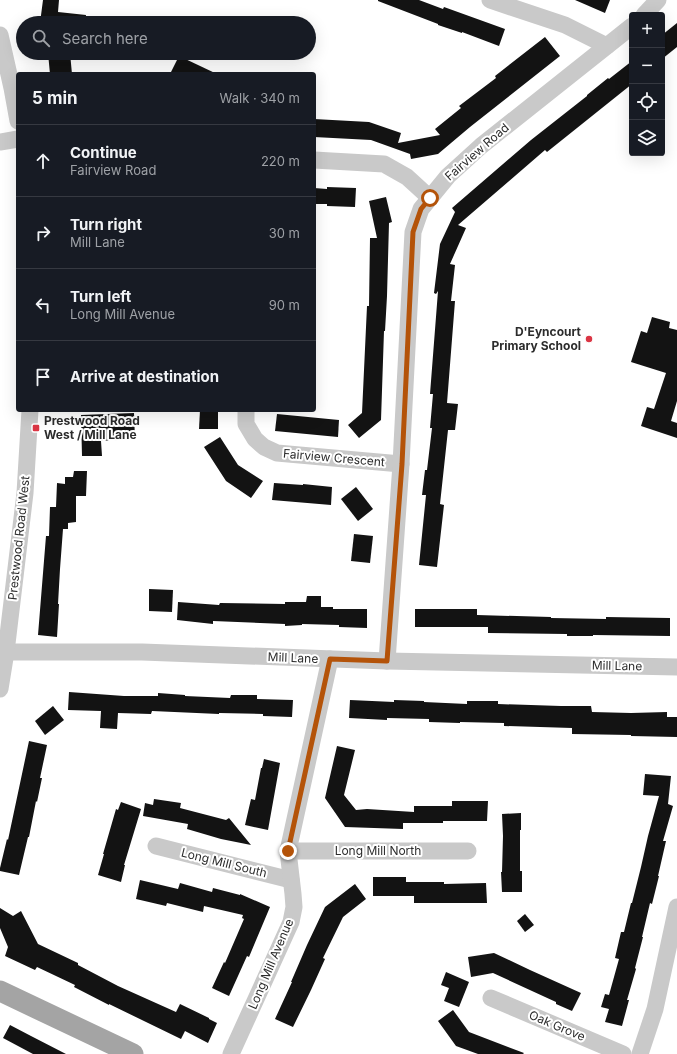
<!DOCTYPE html>
<meta charset="utf-8">
<style>
:root{--surface:#171b24;--page:#242831;--text:#f1f3f6;--muted:#9ea1a6;--line:#363941}
body{margin:0;font-family:Inter,sans-serif;background:var(--page);color:var(--text)}
.controls{position:absolute;right:12px;top:12px;display:grid;overflow:hidden;border-radius:4px;box-shadow:0 4px 16px #0002}
.controls button{width:36px;height:36px;display:grid;place-items:center;padding:0;border:0;border-bottom:1px solid var(--line);background:var(--surface);color:var(--text);font:20px sans-serif}
.stop{position:absolute;width:12px;height:12px;margin:-9px;border:3px solid #b45309;border-radius:50%;background:#fff}
.stop.end{background:#b45309;border-color:#fff;box-shadow:0 1px 4px #0008}
.list{margin:0;padding:0;list-style:none}
h2{display:flex;justify-content:space-between;align-items:center;height:52px;margin:0;padding:0 16px;font-size:17px}
h2 small{font-size:13px;font-weight:400;color:var(--muted)}
.list li{display:grid;grid-template-columns:26px 1fr auto;gap:12px;align-items:center;box-sizing:border-box;height:72px;padding:0 16px;border-top:1px solid var(--line)}
.list b{display:block;font-size:15px;white-space:nowrap}
.list p{margin:0;font-size:13px;white-space:nowrap;color:var(--muted)}
.list em{font-size:13px;font-style:normal;color:var(--muted)}
.icon{flex:none;width:22px;height:22px;fill:none;stroke:currentColor;stroke-width:2;stroke-linecap:round;stroke-linejoin:round}
.map{position:relative;flex:none;width:677px;height:1054px;overflow:hidden}
.search{position:absolute;background:var(--surface);box-shadow:0 4px 16px #0002;left:16px;top:16px;width:300px;height:44px;display:flex;align-items:center;gap:10px;box-sizing:border-box;padding:0 14px;border-radius:22px;color:var(--muted);font-size:15px}
.panel{position:absolute;background:var(--surface);box-shadow:0 4px 16px #0002;left:16px;top:72px;width:300px;height:340px;border-radius:4px}
.map>svg:first-child{display:block}
</style>
<div class="map">
<svg width="677" height="1054" viewBox="0 0 677 1054">
<rect width="100%" height="100%" fill="#fff"/>
<g fill="#131313">
<path d="M43,0H59L58,12L86,15L85,23H40Z"/>
<path d="M378,0H419L443,9L444,7L505,29L499,46L462,32V33L438,25V24L378,1Z"/>
<path d="M575,0H610L605,13Z"/>
<path d="M677,23V47L662,59V35Z"/>
<path d="M545,37L560,56L470,127L438,154L411,159L410,154L371,140L314,137V119L369,122L401,133L398,143L440,135L435,129L461,108L459,106L496,78L495,76Z"/>
<path d="M48,53H70L72,74H50Z"/>
<path d="M179,56L217,74H170Z"/>
<path d="M632,61V84L547,152L545,150L458,225L466,228L450,264L455,265L451,301H455L447,403L458,404L455,430H448L440,504L444,505L437,567L419,565L426,495H422L425,470H427L432,428H430L433,394H430L438,291L436,294L434,293L440,244L455,212L452,208L531,140L587,96V95L608,78L609,79Z"/>
<path d="M327,187L356,188L355,207L327,206V204H314V188L327,189Z"/>
<path d="M386,197L392,222L389,223L387,296L385,331H384L381,420L359,438L348,425L362,413L367,306H369L370,238H377L369,201Z"/>
<path d="M652,317L670,322L669,328L677,330V401L671,421L677,423V438L641,426L647,407L654,409L666,373L631,362L641,331L647,333Z"/>
<path d="M200,410H218V429H199Z"/>
<path d="M134,413L135,439L101,441L102,456H82L81,415Z"/>
<path d="M277,414L339,420L338,437L275,431Z"/>
<path d="M220,437L238,465L263,481L251,498L226,481L204,447Z"/>
<path d="M74,471H87L86,496H76V522L68,523V529H63L60,569L58,604H59L57,637L38,635L46,536H49L50,507H56L57,483L65,484V477H73Z"/>
<path d="M274,483L303,485V484L332,487L331,505L272,500Z"/>
<path d="M356,487L373,509L358,521L341,499Z"/>
<path d="M354,534L373,536L370,563L351,561Z"/>
<path d="M149,589L173,590L172,612L149,611Z"/>
<path d="M307,596H321V607H333V609H367V628L339,627V625L302,624V625L285,626V624L213,621V624L177,620L178,602L219,605L220,603L285,604V602H306Z"/>
<path d="M415,609H477V615L551,617V618L606,619V617L670,618V636L593,635V636H567V634L488,633V627H415Z"/>
<path d="M69,692L124,696H158V693L185,695V696L230,698L231,695H257V699L293,700L292,717L263,716V714L219,713V714L152,711L151,714L118,713L117,729L100,728L101,711L68,710Z"/>
<path d="M350,700L394,702V700L424,701V702L467,704V701H498V704L561,706H591L592,712L631,713L667,712V717H677V737L631,736V735L572,734V728L504,726V723L460,722V723L429,722V719L387,718V720L349,718Z"/>
<path d="M53,706L64,720L45,735L35,721Z"/>
<path d="M29,741L47,745L40,778H42L37,802L36,801L29,837H28L19,875L0,871V868L7,839L8,840Z"/>
<path d="M337,746L355,750L344,795L356,810L367,809L414,812V806H452V801H488L487,821H443V823H403V829L345,827L325,798Z"/>
<path d="M264,759L280,763L268,830L245,825L251,799L255,800L261,768H262Z"/>
<path d="M645,774L671,776L668,804L673,806L663,841H666L658,876H659L652,904L650,903L642,937H643L635,968L636,969L627,1000H629L622,1026L605,1022L609,1009L601,1007L605,994L609,995L619,959L615,958L621,932H624L631,903H632L641,867L648,836L659,796L643,795Z"/>
<path d="M154,799L181,803L180,808L226,820L229,818L251,845L221,839L187,829L188,824L143,816L145,803L153,805Z"/>
<path d="M121,802L141,809L124,865H125L121,882L98,875L104,854H103L116,809L118,810Z"/>
<path d="M521,813V830H520V871H522V892H502L501,872H502L503,836L502,814Z"/>
<path d="M373,877H406V882H444V884L486,883L487,903H414V896H373Z"/>
<path d="M140,880L178,889L180,883L212,892L213,888L240,895V894L270,907L249,957L247,956L229,996L212,988L224,962L225,963L244,919L242,918L243,915L204,906L203,912L167,903L166,906L136,899Z"/>
<path d="M355,884L366,899L343,917L323,958L325,959L311,990L293,1027L275,1019L292,982H291L307,945L325,907Z"/>
<path d="M0,908L13,916L21,911L38,944L78,963V965L118,986L176,1012L180,1004L209,1018V1019L217,1023L208,1043L185,1031L181,1039L109,1004V1005L74,987L75,985L37,967L35,970L5,956L8,947L0,928Z"/>
<path d="M525,914L534,925L525,932L517,921Z"/>
<path d="M494,953L530,970L581,993L572,1011L556,1004V1002L493,973L471,977L468,957Z"/>
<path d="M446,972L469,982L459,1007L444,1001L449,988L441,985Z"/>
<path d="M453,1010L469,1032L524,1053L523,1054H478L456,1046L438,1021Z"/>
<path d="M10,1025L31,1036L66,1054H33L3,1038Z"/>
</g>
<g fill="none" stroke-linecap="round" stroke-linejoin="round">
<g stroke="#c9c9c9" stroke-width="17">
<path d="M490,0L565,25L607,46"/>
<path d="M644,15L658,0"/>
<path d="M0,35L12,88L18,121"/>
<path d="M0,142L18,139"/>
<path d="M314,160L384,164L407,177L430,198"/>
<path d="M246,410V424L255,439L264,447L277,453L401,464"/>
<path d="M6,652H142L387,661L677,667"/>
<path d="M387,661L401,464L413,232L421,209L448,176L481,146L632,26"/>
<path d="M0,689L6,652L25,493L30,410"/>
<path d="M156,846L291,880"/>
<path d="M288,851H468"/>
<path d="M491,998L623,1054"/>
<path d="M231,1054L291,922L294,907L293,894L288,851L330,659"/>
<path d="M640,1054L655,1009L677,907"/>
</g>
<path stroke="#a4a4a4" stroke-width="21" d="M0,991L133,1054"/>
</g>
<g fill="none" stroke-linecap="round" stroke-linejoin="round">
<path stroke="#b45309" stroke-width="5" d="M288,851L330,659L387,661L402,464L413,232L421,209L430,198"/>
</g>
<g fill="#db3544" stroke="#fff" stroke-width="1.5">
<circle cx="589" cy="339" r="4"/>
<rect x="32" y="424" width="8" height="8" rx="2"/>
</g>
<g text-anchor="middle" stroke-width="4" stroke-linejoin="round" paint-order="stroke">
<g font-size="12" fill="#2c2c2c" stroke="#fff">
<text transform="translate(477 152) rotate(-41)" y="4">Fairview Road</text>
<text transform="translate(334 458) rotate(5)" y="4">Fairview Crescent</text>
<text transform="translate(19 538) rotate(-84)" y="4">Prestwood Road West</text>
<text transform="translate(293 658) rotate(2)" y="4">Mill Lane</text>
<text transform="translate(617 666) rotate(1)" y="4">Mill Lane</text>
<text x="378" y="855">Long Mill North</text>
<text transform="translate(224 863) rotate(14)" y="4">Long Mill South</text>
<text transform="translate(271 964) rotate(-67)" y="4">Long Mill Avenue</text>
<text transform="translate(557 1026) rotate(23)" y="4">Oak Grove</text>
</g>
<g font-size="12" font-weight="bold" fill="#2c2c2c" stroke="#fff" text-anchor="end">
<text x="581" y="336">D'Eyncourt<tspan x="581" dy="14">Primary School</tspan></text>
<text x="44" y="425" text-anchor="start">Prestwood Road<tspan x="44" dy="14">West / Mill Lane</tspan></text>
</g>
</g>
</svg>
<div class="controls">
<button>+</button>
<button>−</button>
<button><svg class="icon" aria-label="locate" viewBox="0 0 24 24"><circle cx="12" cy="12" r="6"/><path d="M12 2v4M12 18v4M2 12h4M18 12h4"/></svg></button>
<button><svg class="icon" aria-label="layers" viewBox="0 0 24 24"><path d="M12 4l9 5-9 5-9-5zM3 14l9 5 9-5"/></svg></button>
</div>
<div class="stop" style="left:430px;top:198px"></div>
<div class="stop end" style="left:288px;top:851px"></div>
<div class="search"><svg class="icon" aria-label="search" viewBox="0 0 24 24"><circle cx="10" cy="10" r="6"/><path d="M15 15l6 6"/></svg>Search here</div>
<section class="panel">
<h2>5 min<small>Walk · 340 m</small></h2>
<ul class="list">
<li><svg class="icon" aria-label="ahead" viewBox="0 0 24 24"><path d="M12 20V5M6 11l6-6 6 6"/></svg><div><b>Continue</b><p>Fairview Road</p></div><em>220 m</em></li>
<li><svg class="icon" aria-label="right" viewBox="0 0 24 24"><path d="M7 20v-9h11M14 6l5 5-5 5"/></svg><div><b>Turn right</b><p>Mill Lane</p></div><em>30 m</em></li>
<li><svg class="icon" aria-label="left" viewBox="0 0 24 24"><path d="M17 20v-9H6M10 6l-5 5 5 5"/></svg><div><b>Turn left</b><p>Long Mill Avenue</p></div><em>90 m</em></li>
<li><svg class="icon" aria-label="arrive" viewBox="0 0 24 24"><path d="M6 21V4h12l-3 4 3 4H6"/></svg><div><b>Arrive at destination</b></div></li>
</ul>
</section>
</div>
